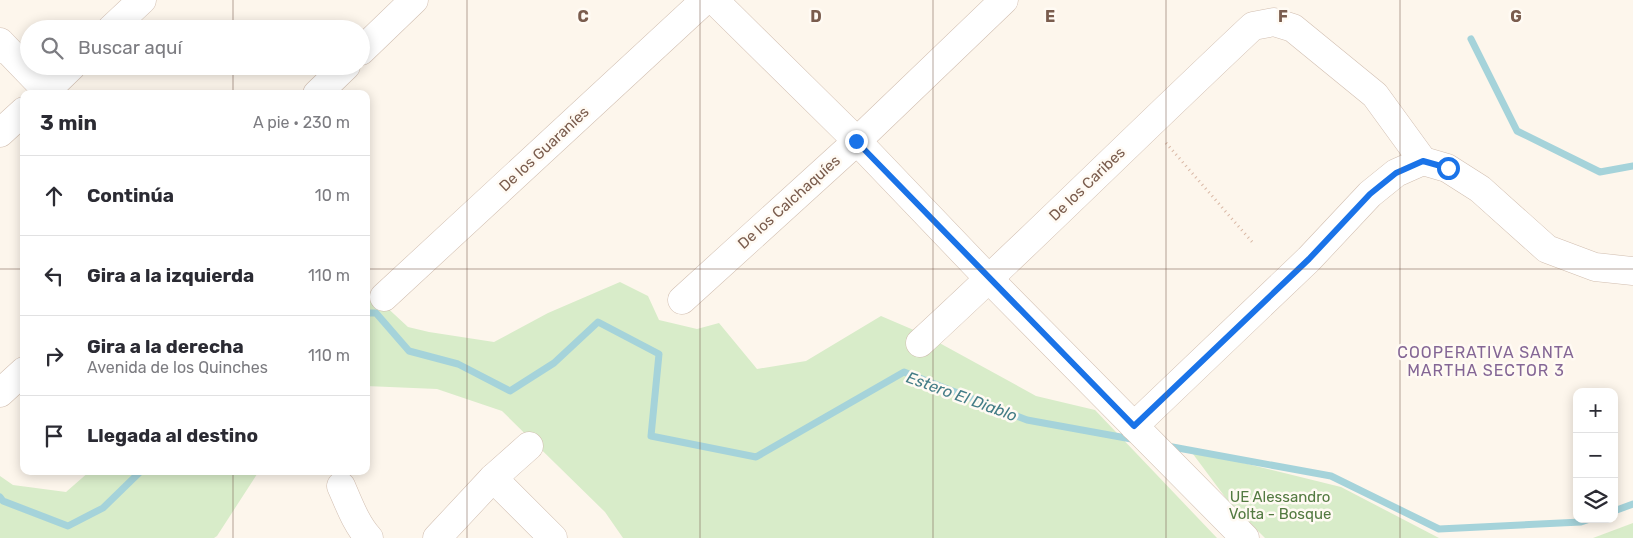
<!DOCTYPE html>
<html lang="es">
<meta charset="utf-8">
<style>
:root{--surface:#fff;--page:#f2f2f3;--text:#2b2b33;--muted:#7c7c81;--line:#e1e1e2}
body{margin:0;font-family:Rubik,sans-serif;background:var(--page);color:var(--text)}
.controls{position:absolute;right:15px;bottom:15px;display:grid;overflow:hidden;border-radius:10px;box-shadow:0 2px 12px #0003}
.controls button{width:45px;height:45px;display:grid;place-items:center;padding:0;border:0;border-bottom:1px solid var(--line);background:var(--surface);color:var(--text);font:25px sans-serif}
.stop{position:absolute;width:15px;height:15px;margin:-11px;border:4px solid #1a73e8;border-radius:50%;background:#fff}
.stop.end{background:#1a73e8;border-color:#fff;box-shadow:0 1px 5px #0008}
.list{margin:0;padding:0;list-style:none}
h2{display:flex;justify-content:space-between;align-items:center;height:65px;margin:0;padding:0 20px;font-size:21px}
h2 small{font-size:16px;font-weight:400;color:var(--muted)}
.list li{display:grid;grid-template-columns:32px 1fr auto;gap:15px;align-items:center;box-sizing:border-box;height:80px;padding:0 20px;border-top:1px solid var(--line)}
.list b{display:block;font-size:19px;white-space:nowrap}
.list p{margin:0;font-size:16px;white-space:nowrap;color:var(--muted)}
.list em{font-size:16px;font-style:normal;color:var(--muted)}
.icon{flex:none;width:28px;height:28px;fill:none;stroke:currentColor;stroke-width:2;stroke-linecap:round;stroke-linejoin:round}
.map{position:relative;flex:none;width:1633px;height:538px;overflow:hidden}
.search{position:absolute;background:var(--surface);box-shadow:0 2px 12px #0003;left:20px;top:20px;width:350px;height:55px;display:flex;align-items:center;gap:12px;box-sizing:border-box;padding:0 18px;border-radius:28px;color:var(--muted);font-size:19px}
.panel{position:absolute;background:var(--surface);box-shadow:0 2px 12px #0003;left:20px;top:90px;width:350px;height:385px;border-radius:10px}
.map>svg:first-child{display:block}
</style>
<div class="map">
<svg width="1633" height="538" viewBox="0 0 1633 538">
<rect width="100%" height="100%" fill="#fdf6ec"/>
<g fill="#d8ecc9">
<path d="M620,282L648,296L659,320L697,329L719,323L757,369L806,361L881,316L923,334L1036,396L1095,410L1217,538H623L605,512L502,411L437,389L366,386V301L381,302L408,327L429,332L494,342L548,313Z"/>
<path d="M1190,450L1341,487L1439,538H1265L1228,501Z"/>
<path d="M90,471H259L217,536L214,538H0V476L13,485L66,492Z"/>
<path d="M1633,523V538H1593Z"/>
</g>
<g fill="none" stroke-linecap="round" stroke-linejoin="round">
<g stroke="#a5d3da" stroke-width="7">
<path d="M1471,39L1517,131L1600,172L1633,166"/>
<path d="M366,313H376L409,351L458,364L510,391L554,363L598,322L659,354L651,436L756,457L904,372L1027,420L1137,440"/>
<path d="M1167,446L1331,476L1439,529L1581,522L1590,519"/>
<path d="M0,497L3,501L68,526L103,508L141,471"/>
<path d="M1614,511L1633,504"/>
</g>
<g stroke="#d1beb0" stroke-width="29">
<g id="minor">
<path d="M714,0L857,141L989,279L1245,538"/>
<path d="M111,29L142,0"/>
<path d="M0,42L50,94"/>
<path d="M361,51L414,0"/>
<path d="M43,94L72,66"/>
<path d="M317,94L346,66"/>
<path d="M0,133L24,111"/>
<path d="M384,297L705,0"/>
<path d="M682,300L857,141L1004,0"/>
<path d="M920,343C1033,239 1141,131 1253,26L1274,22L1293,28L1375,95L1423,161"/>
<path d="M0,393L24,371"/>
<path d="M1134,426L1309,259L1370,194L1396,173L1423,161L1447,168L1480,189L1547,249L1595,267L1633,271"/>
<path d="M493,478L553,538"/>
<path d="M341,486C349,504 356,524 369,538"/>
<path d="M437,538L493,478L529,446"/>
</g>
</g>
<path stroke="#d9b8a5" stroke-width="3" stroke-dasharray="1 4" stroke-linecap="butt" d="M1166,143L1253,243"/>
<use href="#minor" stroke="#fff" stroke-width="28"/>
</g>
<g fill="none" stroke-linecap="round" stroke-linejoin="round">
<path stroke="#1a73e8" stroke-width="6" d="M856,141L1134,426L1309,259L1370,194L1396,173L1423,161L1448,168"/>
</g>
<path fill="none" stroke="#7a5c4d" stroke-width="1" stroke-opacity="0.55" d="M233,0V29M467,0V538M700,0V538M933,0V538M1166,0V538M1400,0V538M233,66V94M0,269H24M366,269H1633M233,471V538"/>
<g text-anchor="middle" stroke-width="5" stroke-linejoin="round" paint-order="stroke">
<g font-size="15" fill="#7a5c4d" stroke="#fffaf3">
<text transform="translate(544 149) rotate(-43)" y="5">De los Guaraníes</text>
<text transform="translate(1087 184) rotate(-44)" y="5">De los Caribes</text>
<text transform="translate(789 202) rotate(-42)" y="5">De los Calchaquíes</text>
</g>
<g font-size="15" fill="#537a41" stroke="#fffaf3">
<text x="1280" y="502">UE Alessandro<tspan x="1280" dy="17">Volta - Bosque</tspan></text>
</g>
<g font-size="16" letter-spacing="1" fill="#846695" stroke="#fffaf3">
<text x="1486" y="358">COOPERATIVA SANTA<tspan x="1486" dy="18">MARTHA SECTOR 3</tspan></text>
</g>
<g font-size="16" font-style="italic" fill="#437c86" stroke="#fffaf3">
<text transform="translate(962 396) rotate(20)" y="6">Estero El Diablo</text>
</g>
</g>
<g font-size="16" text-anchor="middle" font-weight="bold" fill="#7a5c4d" stroke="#fffaf3" stroke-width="5" stroke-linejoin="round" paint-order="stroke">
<text x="583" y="22">C</text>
<text x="816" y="22">D</text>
<text x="1050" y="22">E</text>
<text x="1283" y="22">F</text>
<text x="1516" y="22">G</text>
</g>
</svg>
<div class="controls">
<button>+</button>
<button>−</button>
<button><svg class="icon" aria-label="layers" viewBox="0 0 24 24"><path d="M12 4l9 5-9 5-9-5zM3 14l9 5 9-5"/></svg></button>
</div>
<div class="stop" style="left:1448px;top:168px"></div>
<div class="stop end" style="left:856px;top:141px"></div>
<div class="search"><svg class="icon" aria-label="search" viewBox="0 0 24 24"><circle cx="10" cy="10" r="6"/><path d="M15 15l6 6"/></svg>Buscar aquí</div>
<section class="panel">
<h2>3 min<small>A pie · 230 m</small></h2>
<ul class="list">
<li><svg class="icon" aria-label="ahead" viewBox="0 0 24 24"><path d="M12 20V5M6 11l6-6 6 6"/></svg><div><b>Continúa</b></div><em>10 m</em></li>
<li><svg class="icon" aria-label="left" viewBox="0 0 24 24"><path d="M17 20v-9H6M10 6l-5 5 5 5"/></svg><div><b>Gira a la izquierda</b></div><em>110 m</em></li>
<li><svg class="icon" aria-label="right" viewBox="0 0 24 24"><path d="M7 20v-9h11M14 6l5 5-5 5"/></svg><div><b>Gira a la derecha</b><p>Avenida de los Quinches</p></div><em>110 m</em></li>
<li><svg class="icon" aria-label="arrive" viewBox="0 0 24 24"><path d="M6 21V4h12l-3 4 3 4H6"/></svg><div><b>Llegada al destino</b></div></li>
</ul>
</section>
</div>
